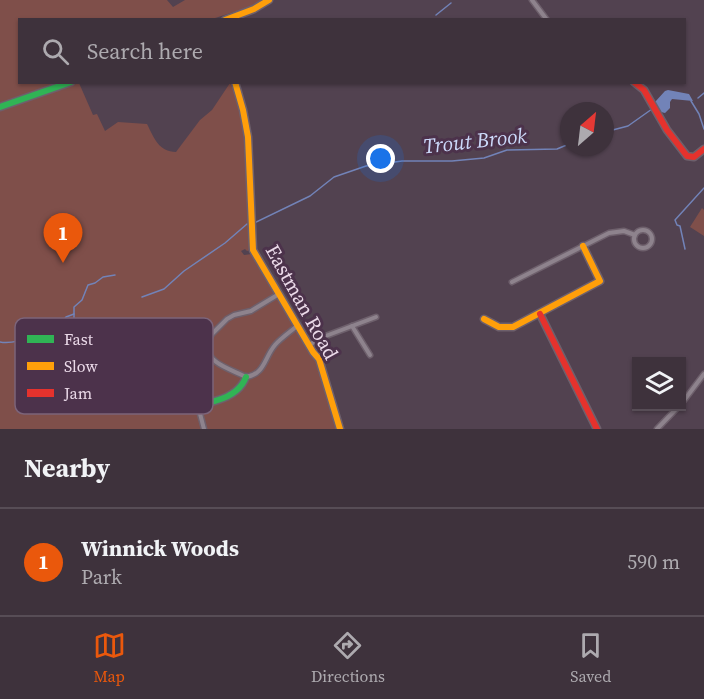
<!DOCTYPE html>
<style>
:root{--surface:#3e323c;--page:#493e47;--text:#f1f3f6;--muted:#adaaaf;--line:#574d56;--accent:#ea580c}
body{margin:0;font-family:"Source Serif 4",serif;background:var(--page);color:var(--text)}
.controls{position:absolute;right:18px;bottom:18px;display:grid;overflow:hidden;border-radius:0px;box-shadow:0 2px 4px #0004}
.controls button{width:54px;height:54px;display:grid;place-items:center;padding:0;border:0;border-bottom:2px solid var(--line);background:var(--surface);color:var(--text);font:30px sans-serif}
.compass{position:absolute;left:560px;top:102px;width:54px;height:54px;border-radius:50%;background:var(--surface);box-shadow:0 2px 4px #0004;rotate:28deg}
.you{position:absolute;left:381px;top:159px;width:21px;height:21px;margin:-15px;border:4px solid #fff;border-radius:50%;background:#1a73e8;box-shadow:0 0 0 9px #1a73e833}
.badge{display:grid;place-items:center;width:39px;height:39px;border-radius:50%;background:var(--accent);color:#fff;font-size:20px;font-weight:700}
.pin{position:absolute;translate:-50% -50px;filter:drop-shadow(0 2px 3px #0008)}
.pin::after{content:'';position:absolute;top:32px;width:21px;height:18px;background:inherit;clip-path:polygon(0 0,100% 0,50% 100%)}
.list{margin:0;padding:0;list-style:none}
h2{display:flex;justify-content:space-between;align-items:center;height:78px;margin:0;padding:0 24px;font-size:26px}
h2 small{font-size:20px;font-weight:400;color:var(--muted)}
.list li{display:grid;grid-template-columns:39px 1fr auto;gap:18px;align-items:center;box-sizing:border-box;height:108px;padding:0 24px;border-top:2px solid var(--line)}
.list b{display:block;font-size:22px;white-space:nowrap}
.list p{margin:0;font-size:20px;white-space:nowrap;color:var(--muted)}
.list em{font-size:20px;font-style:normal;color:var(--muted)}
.icon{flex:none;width:33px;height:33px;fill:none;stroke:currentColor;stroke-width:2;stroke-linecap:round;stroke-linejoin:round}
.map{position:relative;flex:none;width:704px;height:429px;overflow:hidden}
.search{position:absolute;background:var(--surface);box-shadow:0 2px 4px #0004;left:18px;right:18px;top:18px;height:66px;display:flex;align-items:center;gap:15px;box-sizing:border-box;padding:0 21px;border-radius:0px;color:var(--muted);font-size:22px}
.sheet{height:186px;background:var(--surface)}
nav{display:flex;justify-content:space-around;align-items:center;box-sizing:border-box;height:84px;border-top:2px solid var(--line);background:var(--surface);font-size:16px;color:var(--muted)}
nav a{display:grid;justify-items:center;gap:3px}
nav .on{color:var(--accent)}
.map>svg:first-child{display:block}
</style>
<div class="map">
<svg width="704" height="429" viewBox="0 0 704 429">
<rect width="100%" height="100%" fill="#524250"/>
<g fill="#7f4f4a">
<path d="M0,0H167L173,7L185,0H263L256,5L212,19L20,20V82L59,83L0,103Z"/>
<path d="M79,83L93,115L97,114L105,131L118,122L147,124C154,138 159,152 176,152L200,120L212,110L230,83L239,100L244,129L250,248V250L247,251L245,249L241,251L244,255L252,254L317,359L338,429H0V109Z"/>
<path d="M702,208L704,210V236L690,227Z"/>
</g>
<path fill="#7283b8" d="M668,90L689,94L693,101L672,99L670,102V108L665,113L661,112L655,102L665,91Z"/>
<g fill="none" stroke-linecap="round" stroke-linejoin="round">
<g stroke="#7283b8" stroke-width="1.5">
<path d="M436,15L451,3"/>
<path d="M698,98L704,93"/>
<path d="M691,101L699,114L704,129"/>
<path d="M605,132L628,126L652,109"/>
<path d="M254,223L310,196L334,177L366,166L402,161H452L484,158L507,150L557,149L569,144"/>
<path d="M685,249L680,226L677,225L675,220L704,188"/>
<path d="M142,297L164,289L184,271L225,243L247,224"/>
<path d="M63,325L74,320V314"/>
<path d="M51,332H55L66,317L74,314V307L82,300L88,285L95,283L103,277L115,275"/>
<path d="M0,342C9,344 28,340 36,335"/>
</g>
<g stroke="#6e606c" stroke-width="7">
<g id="street">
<path d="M532,0L547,20"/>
<circle cx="643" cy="239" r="9"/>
<path d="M512,282L609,233L624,231L635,235"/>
<path d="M279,294L251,311L234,315L227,319L212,334L206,344C207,364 231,369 246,377C265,374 264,358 275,345C281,338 290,332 297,326"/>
<path d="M352,326L370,355"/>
<path d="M309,345L323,337L376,317"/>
<path d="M120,372C126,354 158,341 174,352"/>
<path d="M682,403L704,374"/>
<path d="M198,406L204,429"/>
<path d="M657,429L679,406"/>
</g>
</g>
<g stroke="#6e606c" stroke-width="9">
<g id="fast">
<path d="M0,107L71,82"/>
<path d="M206,344C197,342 186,340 179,346C172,352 172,361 172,368C172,400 188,410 218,400C231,396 241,390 246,377"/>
</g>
</g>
<g stroke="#6e606c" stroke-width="9">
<g id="slow">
<path d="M225,20L254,9L269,0"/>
<path d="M235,82L243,110L248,137L253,250L313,352L319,359L340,429"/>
<path d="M484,319L499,327H513L600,281L583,246"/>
</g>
</g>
<g stroke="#6e606c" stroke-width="9">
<g id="jam">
<path d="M634,82L644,90L667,130L687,156L694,157L704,149"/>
<path d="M540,314L597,429"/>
</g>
</g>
<use href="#street" stroke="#8e838d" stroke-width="4"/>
<use href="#fast" stroke="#30b455" stroke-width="6"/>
<use href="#slow" stroke="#ff9f0a" stroke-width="6"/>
<use href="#jam" stroke="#e5322d" stroke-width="6"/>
</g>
<g text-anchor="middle" stroke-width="6" stroke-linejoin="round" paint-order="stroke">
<g font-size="20" fill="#ebdae9" stroke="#4c324b">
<text transform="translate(302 302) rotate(61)" y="7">Eastman Road</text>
</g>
<g font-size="21" font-style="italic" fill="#ccd9fa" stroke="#4c324b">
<text transform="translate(475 141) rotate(-6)" y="7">Trout Brook</text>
</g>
</g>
<rect x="15" y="318" width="198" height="96" rx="9" fill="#4c324b" stroke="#7c647a" stroke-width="1.5"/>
<rect x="27" y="335" width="27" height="8" fill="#30b455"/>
<rect x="27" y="362" width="27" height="8" fill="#ff9f0a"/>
<rect x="27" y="389" width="27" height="8" fill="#e5322d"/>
<g font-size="16" fill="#ebdae9">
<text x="64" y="345">Fast</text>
<text x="64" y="372">Slow</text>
<text x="64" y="399">Jam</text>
</g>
</svg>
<div class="controls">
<button><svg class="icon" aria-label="layers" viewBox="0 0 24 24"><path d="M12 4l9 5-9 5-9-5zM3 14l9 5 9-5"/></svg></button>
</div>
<svg class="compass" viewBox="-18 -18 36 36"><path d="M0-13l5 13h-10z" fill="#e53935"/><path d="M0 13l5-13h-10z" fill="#adaaaf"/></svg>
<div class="you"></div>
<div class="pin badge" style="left:63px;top:263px">1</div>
<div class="search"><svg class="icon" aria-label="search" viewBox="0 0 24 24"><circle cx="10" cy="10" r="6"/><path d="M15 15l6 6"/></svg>Search here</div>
</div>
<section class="sheet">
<h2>Nearby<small></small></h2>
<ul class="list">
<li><span class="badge">1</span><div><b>Winnick Woods</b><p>Park</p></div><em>590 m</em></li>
</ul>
</section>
<nav>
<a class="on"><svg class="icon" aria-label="map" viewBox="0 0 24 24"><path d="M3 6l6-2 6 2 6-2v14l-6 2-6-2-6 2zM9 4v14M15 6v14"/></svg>Map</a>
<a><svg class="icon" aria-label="directions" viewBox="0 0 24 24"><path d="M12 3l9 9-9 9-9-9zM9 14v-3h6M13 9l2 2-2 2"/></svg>Directions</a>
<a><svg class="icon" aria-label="saved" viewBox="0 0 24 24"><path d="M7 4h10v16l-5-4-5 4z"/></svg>Saved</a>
</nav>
